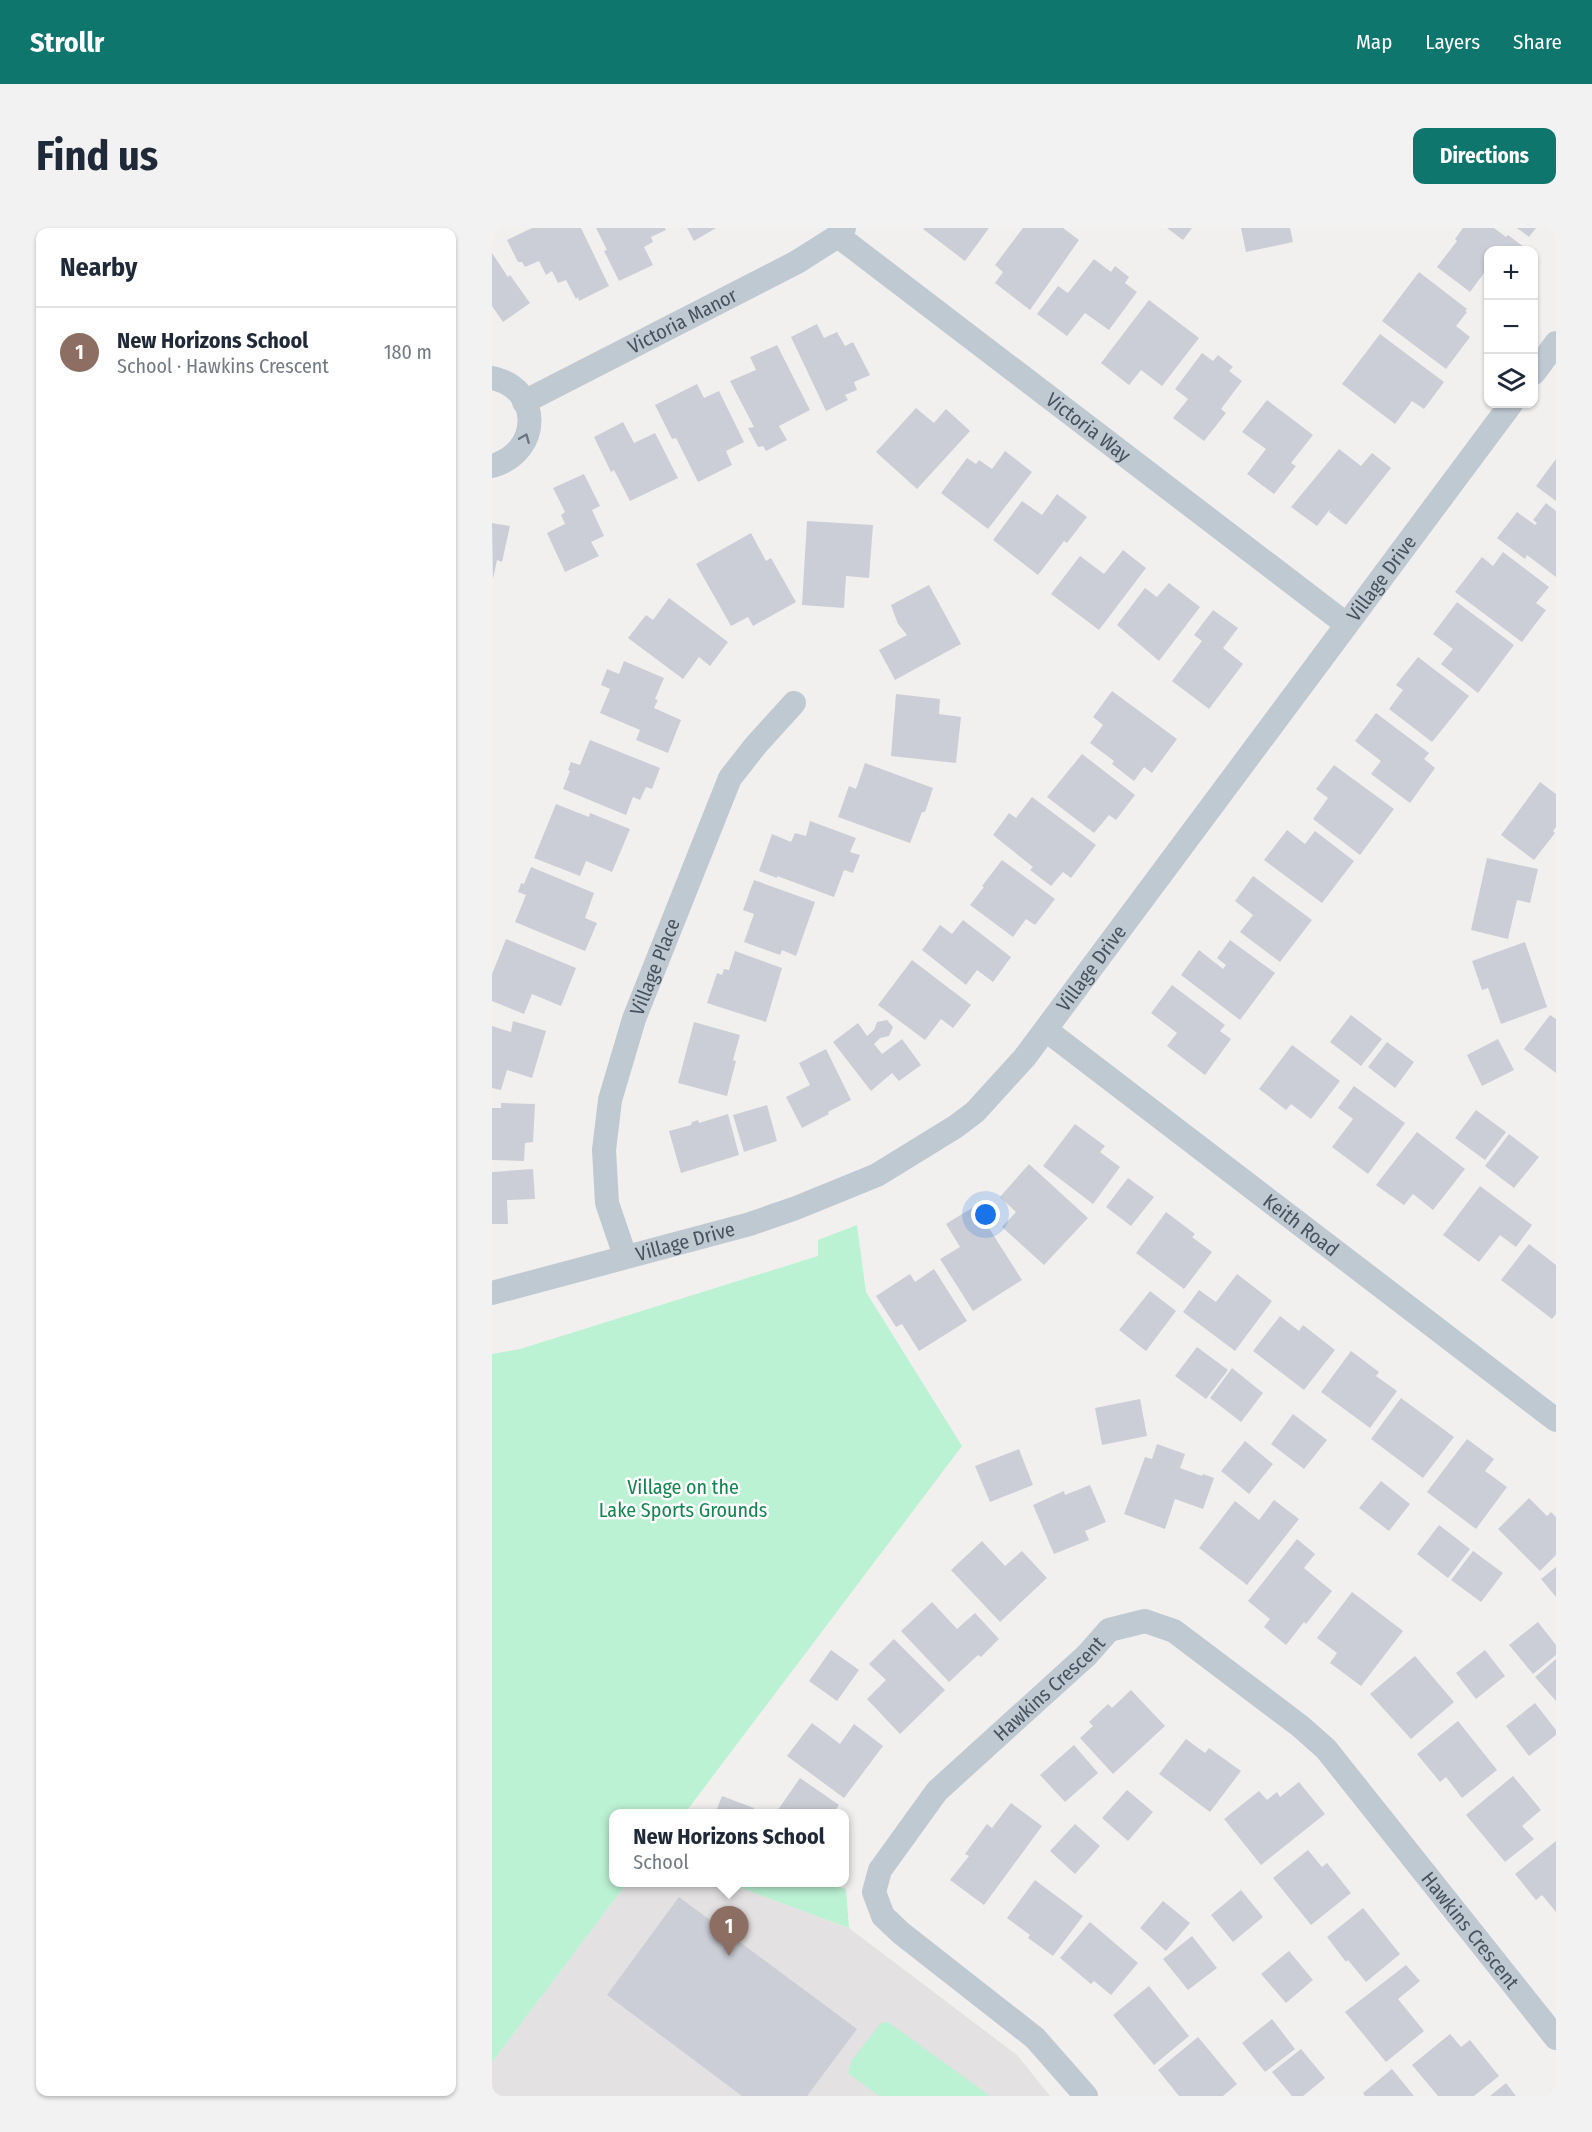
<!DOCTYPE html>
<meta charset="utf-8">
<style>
:root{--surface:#fff;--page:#f2f2f3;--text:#1f2937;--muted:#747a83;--line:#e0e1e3;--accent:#0f766e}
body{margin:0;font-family:"Fira Sans Condensed",sans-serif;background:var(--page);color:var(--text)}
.controls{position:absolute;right:18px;top:18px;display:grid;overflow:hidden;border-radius:12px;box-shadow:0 2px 4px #0004}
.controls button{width:54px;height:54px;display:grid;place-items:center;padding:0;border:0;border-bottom:2px solid var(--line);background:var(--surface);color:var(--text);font:30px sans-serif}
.you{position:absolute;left:494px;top:987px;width:21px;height:21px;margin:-15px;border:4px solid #fff;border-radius:50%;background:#1a73e8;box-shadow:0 0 0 9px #1a73e833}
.badge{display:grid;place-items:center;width:39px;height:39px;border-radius:50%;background:var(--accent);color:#fff;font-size:20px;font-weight:700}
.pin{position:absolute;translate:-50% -50px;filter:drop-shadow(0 2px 3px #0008)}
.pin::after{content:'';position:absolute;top:32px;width:21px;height:18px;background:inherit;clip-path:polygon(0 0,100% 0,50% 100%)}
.popup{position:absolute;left:117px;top:1581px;width:240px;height:78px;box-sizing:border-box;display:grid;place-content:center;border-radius:12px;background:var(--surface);filter:drop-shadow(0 2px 4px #0005);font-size:20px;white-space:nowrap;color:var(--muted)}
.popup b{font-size:22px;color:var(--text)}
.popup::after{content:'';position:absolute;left:50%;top:100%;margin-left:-12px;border:12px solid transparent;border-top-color:var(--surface)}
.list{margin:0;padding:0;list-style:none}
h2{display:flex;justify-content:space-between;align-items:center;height:78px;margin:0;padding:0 24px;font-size:26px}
h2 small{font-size:20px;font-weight:400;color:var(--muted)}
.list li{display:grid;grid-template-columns:39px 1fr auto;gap:18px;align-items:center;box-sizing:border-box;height:90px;padding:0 24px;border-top:2px solid var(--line)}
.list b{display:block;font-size:22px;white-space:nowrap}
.list p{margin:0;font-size:20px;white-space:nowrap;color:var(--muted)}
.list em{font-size:20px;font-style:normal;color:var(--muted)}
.icon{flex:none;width:33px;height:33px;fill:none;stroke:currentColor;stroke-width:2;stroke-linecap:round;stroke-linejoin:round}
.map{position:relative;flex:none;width:1064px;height:1868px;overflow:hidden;border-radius:12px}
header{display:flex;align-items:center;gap:36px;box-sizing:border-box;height:84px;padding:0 30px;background:var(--accent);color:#fff}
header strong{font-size:28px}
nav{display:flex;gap:33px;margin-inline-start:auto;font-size:21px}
.intro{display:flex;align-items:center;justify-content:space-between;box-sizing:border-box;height:144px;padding:0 36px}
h1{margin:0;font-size:42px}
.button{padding:15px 27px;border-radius:12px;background:var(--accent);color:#fff;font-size:21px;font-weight:700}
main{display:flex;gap:36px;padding:0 36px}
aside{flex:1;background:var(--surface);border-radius:12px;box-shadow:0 2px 4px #0004}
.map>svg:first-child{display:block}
</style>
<header>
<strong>Strollr</strong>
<nav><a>Map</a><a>Layers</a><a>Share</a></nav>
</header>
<div class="intro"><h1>Find us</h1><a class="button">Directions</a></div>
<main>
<aside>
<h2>Nearby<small></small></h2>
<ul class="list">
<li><span class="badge" style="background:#8d6e63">1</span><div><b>New Horizons School</b><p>School · Hawkins Crescent</p></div><em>180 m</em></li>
</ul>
</aside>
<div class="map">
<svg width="1064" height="1868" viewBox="0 0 1064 1868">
<rect width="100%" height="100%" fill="#f2f0ef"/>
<path fill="#e3e1e1" d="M135,1655H236L357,1700L525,1827L558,1868H0V1834Z"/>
<g fill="#bbf2d3">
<path d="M365,997L374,1064L470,1218L193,1585L122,1586V1654L135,1655L0,1834V1126L28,1121L326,1028V1012Z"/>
<path d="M236,1655H335L354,1661L357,1700Z"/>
<path d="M396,1794L498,1868H387L356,1845L360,1832L389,1795Z"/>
</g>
<g fill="#cbced6">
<path d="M40,0H89L117,58L87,73L86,69L84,71L74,52L66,55L60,43L54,47L47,33L33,39L30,34H26L15,12Z"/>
<path d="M104,0H173L174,2L159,9L161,14L152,19L161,37L127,53L112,23L115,22Z"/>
<path d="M195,0H224L202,13Z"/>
<path d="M432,0H497L473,33L431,1Z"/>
<path d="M531,0H571L587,12L538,82L503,55L511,44L503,37Z"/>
<path d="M675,0H700L691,12Z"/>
<path d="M749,0H798L801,14L754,24Z"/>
<path d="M971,0H1002L1014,9L1016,7L1036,22H996V49L992,45L978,64L945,39L965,13L963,11Z"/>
<path d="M1025,0H1044L1037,9Z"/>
<path d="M0,25L16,49L18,47L38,75L11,94L0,78Z"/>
<path d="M602,31L619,44L623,38L637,49L633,55L645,64L617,102L593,85L575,108L545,86L566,58L576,65Z"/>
<path d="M927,44L975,81L973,83L975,84L964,98L978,109L954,141L890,93Z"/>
<path d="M657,72L707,110L670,158L649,142L637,157L609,135Z"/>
<path d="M325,96L332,110L345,104L353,118L361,114L378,147L362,154L365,162L353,167L356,172L334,183L299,109Z"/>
<path d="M888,106L952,154L932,181L920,173L903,196L850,156Z"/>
<path d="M285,117L318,182L287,198L295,212L274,223L271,218L266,219L256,200L262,199L238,153L264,142L258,129Z"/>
<path d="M710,125L721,133L726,127L741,139L737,143L750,153L729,181L734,185L712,213L681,190L696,171L683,161Z"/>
<path d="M205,156L212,170L227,163L252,214L234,223L240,237L206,254L184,210L180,211L163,177Z"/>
<path d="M775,172L821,207L799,235L804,238L782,266L755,246L774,221L750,204Z"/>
<path d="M424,180L442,195L454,181L478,203L425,261L384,224Z"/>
<path d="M131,194L142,215L163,205L186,250L138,273L122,242L119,244L102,209Z"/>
<path d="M847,221L869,238L880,225L899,240L854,297L837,284L839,280L825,298L799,279Z"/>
<path d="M513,223L540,244L496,301L449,265L475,230L484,236L487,232L500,241Z"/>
<path d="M1064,231V273L1044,258Z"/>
<path d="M92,246L108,278L100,282L112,308L99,314L107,328L73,344L55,305L73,296L69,287L73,284L61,260Z"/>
<path d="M565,266L595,289L575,315L572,313L546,347L501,312L530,273L550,287Z"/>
<path d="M1054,275L1064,283V349L1035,327L1033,331L1005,310L1025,284L1043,297L1045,295L1041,292Z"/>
<path d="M315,293L381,297L377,350L354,348L352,380L310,377Z"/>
<path d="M0,295L18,298L10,334L5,332L1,351Z"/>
<path d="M259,305L274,333L279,330L304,374L261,398L256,389L239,398L204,336Z"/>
<path d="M631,322L654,340L607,402L559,366L588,328L612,346Z"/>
<path d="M1011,324L1057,359L1044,375L1054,382L1030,414L963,364L990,329L1001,338Z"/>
<path d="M677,355L708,379L667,433L625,397L653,360L665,369Z"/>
<path d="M437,357L469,416L403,452L387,422L415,407L406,396L399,377Z"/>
<path d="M177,370L236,414L218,438L207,429L191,451L136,410L154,387L161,392Z"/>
<path d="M965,374L1022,417L986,465L949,436L961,421L941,406Z"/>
<path d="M721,382L746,400L731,420L751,436L717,481L680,453L710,413L702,407Z"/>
<path d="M926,429L977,468L940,514L897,481L911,462L904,457Z"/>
<path d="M132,433L172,450L163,471L166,472L162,480L189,492L176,525L144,512L148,502L108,485L118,461L109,457L115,441L127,446Z"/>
<path d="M620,463L685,511L660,545L652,539L642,553L620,536L622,533L598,515L611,497L601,489Z"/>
<path d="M404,466L448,471L447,486L469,489L464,535L399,528Z"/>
<path d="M884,485L937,525L932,531L943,540L918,575L879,546L889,533L863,513Z"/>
<path d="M98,512L168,540L160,561L154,559L148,572L141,569L134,587L71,561L78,543L76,542L79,534L88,537Z"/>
<path d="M590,526L643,567L624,592L617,587L602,605L555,569Z"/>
<path d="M373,535L441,560L433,584H430L418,615L346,589L357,558L364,561Z"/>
<path d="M842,537L902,581L868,627L821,591L836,570L824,561Z"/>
<path d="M1048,554L1064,566V599L1061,603L1063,605L1042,632L1009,607Z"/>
<path d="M540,569L604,617L579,650L571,644L559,658L538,642L541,639L501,607L517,585L524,590Z"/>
<path d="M64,576L97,589L98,585L138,601L120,644L94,633L88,648L42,630Z"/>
<path d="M318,593L364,610L358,624L368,627L361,645L352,642L342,669L285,648V650L267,643L280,606L299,614L303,605L314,608Z"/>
<path d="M795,602L813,616L823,603L862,633L830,675L772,632Z"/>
<path d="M995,630L1046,641L1038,675L1025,672L1016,711L979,702Z"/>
<path d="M510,632L563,671L543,697L534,691L521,709L478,677L492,659L490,658Z"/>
<path d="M39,639L102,665L93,690L105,695L93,723L23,694L34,667L26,664L29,655L32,656Z"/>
<path d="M761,648L820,692L788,734L748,704L761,687L743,673Z"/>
<path d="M262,652L323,674L304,728L290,722L288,727L252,714L262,686L251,682Z"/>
<path d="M471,692L519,729L501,754L485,742L474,757L430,722L448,697L460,706Z"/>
<path d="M14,711L84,740L69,778L40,766L32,786L0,773V746Z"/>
<path d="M738,712L783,745L748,792L689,747L707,722L731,741L734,737L725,730Z"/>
<path d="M1033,714L1055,779L1009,796L996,760L990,762L980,733Z"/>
<path d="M243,723L290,740L274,794L215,775L225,745L230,747L232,741L237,742Z"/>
<path d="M420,732L479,777L461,800L449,791L433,812L386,777Z"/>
<path d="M680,757L733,797L728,803L739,811L713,847L675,818L685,805L659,785Z"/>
<path d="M859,787L890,811L869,838L838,814Z"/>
<path d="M1058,787L1064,791V845L1032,821Z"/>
<path d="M395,792L401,799L397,808L388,810L382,816L390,826L410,811L429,837L407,853L400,845L379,863L341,814L366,795L375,808L382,802L385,794Z"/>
<path d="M21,793L54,803L40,850L15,842L9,862L0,860V798L19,804Z"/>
<path d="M202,794L248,807L241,832L244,833L235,868L186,855Z"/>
<path d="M1006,811L1022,842L990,858L975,827Z"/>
<path d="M895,814L922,834L903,860L876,839Z"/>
<path d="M800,817L848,853L819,891L799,876L794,882L767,861Z"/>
<path d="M334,821L359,872L336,884L337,886L310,900L294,869L318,857L307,835Z"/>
<path d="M862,858L913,895L876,946L840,919L861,891L846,880Z"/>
<path d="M9,875L43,876L41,914L33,915L32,933L0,932V880H9Z"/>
<path d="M275,877L285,913L252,924L241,887Z"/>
<path d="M984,882L1014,904L993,932L963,910Z"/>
<path d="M236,886L247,927L189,945L177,903L199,897L200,894L206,892L207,895Z"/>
<path d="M583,896L613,918L608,924L628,939L601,976L551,938Z"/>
<path d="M925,904L973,941L941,982L921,966L912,977L884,957Z"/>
<path d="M1017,906L1047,929L1022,960L993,938Z"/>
<path d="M537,936L596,990L552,1037L510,999L524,984L508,969Z"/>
<path d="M41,941L43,971L15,972L16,996H0V944Z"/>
<path d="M636,950L662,969L639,998L614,979Z"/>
<path d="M988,958L1040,997L1024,1019L1008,1007L987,1034L951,1007Z"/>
<path d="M483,978L530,1052L481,1083L448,1031L468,1019L454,996Z"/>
<path d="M674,984L703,1006L700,1009L720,1024L692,1061L644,1025Z"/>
<path d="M1037,1016L1064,1037V1086L1060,1091L1009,1052Z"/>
<path d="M442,1041L475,1093L427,1123L410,1096L404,1099L384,1068L418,1046L423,1054Z"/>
<path d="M745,1046L780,1073L743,1123L691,1084L707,1062L724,1074Z"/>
<path d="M658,1063L684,1083L654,1123L627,1102Z"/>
<path d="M788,1088L807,1103L811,1097L843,1122L812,1162L761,1123Z"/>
<path d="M705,1119L736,1142L714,1171L683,1148Z"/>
<path d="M859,1123L887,1144L884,1148L905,1163L878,1200L829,1164Z"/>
<path d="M740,1140L771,1165L749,1194L718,1170Z"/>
<path d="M909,1170L962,1209L931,1250L879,1211Z"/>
<path d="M648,1171L655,1208L610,1217L603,1180Z"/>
<path d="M801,1186L835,1212L812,1241L779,1216Z"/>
<path d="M975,1211L1002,1231L993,1243L1015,1259L984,1301L935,1264Z"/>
<path d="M753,1213L781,1236L757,1266L729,1243Z"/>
<path d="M665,1216L693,1226L688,1240L710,1248L711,1246L722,1250L711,1281L683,1271L673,1301L632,1286L653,1229L660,1231Z"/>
<path d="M527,1221L541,1257L498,1274L483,1238Z"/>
<path d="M889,1253L918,1276L897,1303L867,1280Z"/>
<path d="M598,1257L614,1294L593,1303L597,1312L562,1326L541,1277L572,1263L573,1267Z"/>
<path d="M1037,1270L1055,1288L1059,1284L1064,1289V1327L1048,1343L1006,1301Z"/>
<path d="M782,1272L807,1291L755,1357L707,1320L743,1273L767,1292Z"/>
<path d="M947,1297L978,1321L956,1350L925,1326Z"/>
<path d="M805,1311L823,1326L812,1340L840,1363L814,1396L812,1394L794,1417L772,1399L778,1391L756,1373Z"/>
<path d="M490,1313L513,1338L530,1323L555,1350L508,1394L459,1342Z"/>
<path d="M981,1323L1011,1345L989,1374L959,1352Z"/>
<path d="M1064,1339V1369L1049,1351Z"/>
<path d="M860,1364L911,1403L869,1458L838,1435L845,1425L825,1410Z"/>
<path d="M440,1374L465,1401L483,1385L507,1411L489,1429L486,1427L457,1454L409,1403Z"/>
<path d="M1046,1394L1064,1417V1427L1041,1446L1017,1417Z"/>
<path d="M402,1411L453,1462L408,1506L375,1471L394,1452L377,1436Z"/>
<path d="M339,1422L367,1442L345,1473L317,1453Z"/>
<path d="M993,1422L1013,1448L984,1471L964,1445Z"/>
<path d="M923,1428L962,1474L919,1511L878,1466Z"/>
<path d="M1064,1431V1473L1043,1449Z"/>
<path d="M639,1462L673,1498L621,1546L588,1510L601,1498L597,1494L616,1476L620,1480Z"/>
<path d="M1043,1475L1064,1502V1507L1037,1528L1014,1498Z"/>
<path d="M966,1493L1005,1542L970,1570L954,1549L948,1554L925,1526Z"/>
<path d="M320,1495L348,1516L362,1496L391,1518L352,1570L295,1528Z"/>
<path d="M694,1511L713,1525L717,1520L749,1543L718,1584L667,1546Z"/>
<path d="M582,1517L606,1545L573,1574L548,1547Z"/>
<path d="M1021,1548L1049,1582L1030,1598L1042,1611L1013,1634L974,1587Z"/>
<path d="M308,1550L347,1577L341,1586H283Z"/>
<path d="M807,1554L833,1586L769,1637L732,1591L767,1563L775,1572L785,1564L788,1569Z"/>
<path d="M635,1562L661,1584L636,1613L610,1590Z"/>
<path d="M230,1568L262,1580L260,1586H223Z"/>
<path d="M519,1575L550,1598L492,1677L458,1652L477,1628L473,1626L495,1596L500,1600Z"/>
<path d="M583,1596L608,1618L583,1646L558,1623Z"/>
<path d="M1064,1613V1684L1050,1667L1044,1672L1023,1646Z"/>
<path d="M816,1622L830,1639L835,1635L859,1665L819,1697L781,1650Z"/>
<path d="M543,1652L591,1688L561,1728L536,1710L538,1707L515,1690Z"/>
<path d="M749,1662L771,1689L741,1714L719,1687Z"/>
<path d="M187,1669L365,1801L315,1868H250L115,1767Z"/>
<path d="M671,1673L698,1695L674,1723L648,1700Z"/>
<path d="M871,1680L908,1726L874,1754L856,1732L854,1734L835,1709Z"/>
<path d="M598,1694L646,1735L619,1767L602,1753L599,1756L568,1730Z"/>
<path d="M700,1708L725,1740L696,1762L671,1731Z"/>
<path d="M797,1723L821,1752L794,1775L769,1746Z"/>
<path d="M914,1737L928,1753L906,1771L932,1803L894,1834L853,1784Z"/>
<path d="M657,1758L697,1808L662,1837L621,1787Z"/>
<path d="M780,1791L803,1821L773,1844L750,1815Z"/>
<path d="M958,1806L969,1819L978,1812L1007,1848L982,1868H946L920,1837Z"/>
<path d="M706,1809L745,1856L731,1868H687L666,1842Z"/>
<path d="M809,1821L833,1850L811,1868H800L780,1844Z"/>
<path d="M900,1841L922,1868H873L871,1865Z"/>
<path d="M1014,1855L1024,1868H998Z"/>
</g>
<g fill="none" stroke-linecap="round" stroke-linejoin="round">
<g stroke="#bfc9d2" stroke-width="24">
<path id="s1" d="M346,8L854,396"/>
<path d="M1042,145L1064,115"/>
<path d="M0,150C50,160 50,224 0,238"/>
<path id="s2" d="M32,174L305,34L346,8L352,0"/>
<path id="s3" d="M554,802L1064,1192"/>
<path id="s4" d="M133,1028L115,975L112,922L118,872L142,791L238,550L264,517L302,475"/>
<path id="s5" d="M0,1065L258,996L304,980L385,947L463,899L483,884L533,829L1019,176"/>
<path id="s6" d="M594,1868L543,1810L409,1705L391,1688L382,1664L388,1642L445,1563L595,1427L617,1402L653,1393L682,1403L808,1498L834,1521L1064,1810"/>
</g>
</g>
<defs><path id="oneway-chevron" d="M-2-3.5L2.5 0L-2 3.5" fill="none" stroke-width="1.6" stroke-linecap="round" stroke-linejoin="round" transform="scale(1.5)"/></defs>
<use stroke="#6a7682" href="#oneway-chevron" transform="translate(33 210) rotate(-68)"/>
<g text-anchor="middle" stroke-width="5" stroke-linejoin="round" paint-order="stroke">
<g font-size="20" fill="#46525f" stroke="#fff">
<text dy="7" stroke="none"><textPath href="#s2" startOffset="178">Victoria Manor</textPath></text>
<text dy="7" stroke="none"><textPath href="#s1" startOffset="315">Victoria Way</textPath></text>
<text dy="7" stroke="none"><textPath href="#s5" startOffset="1191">Village Drive</textPath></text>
<text dy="7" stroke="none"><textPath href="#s4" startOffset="300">Village Place</textPath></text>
<text dy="7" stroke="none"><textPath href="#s5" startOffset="705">Village Drive</textPath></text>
<text dy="7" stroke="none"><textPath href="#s3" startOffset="321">Keith Road</textPath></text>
<text dy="7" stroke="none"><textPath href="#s5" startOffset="200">Village Drive</textPath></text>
<text dy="7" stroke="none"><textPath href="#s6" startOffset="570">Hawkins Crescent</textPath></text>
<text dy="7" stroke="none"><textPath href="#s6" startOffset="1146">Hawkins Crescent</textPath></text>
</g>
<g font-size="20" fill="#11864f" stroke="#fff">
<text x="191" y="1266">Village on the<tspan x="191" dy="23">Lake Sports Grounds</tspan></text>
</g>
</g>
</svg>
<div class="controls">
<button>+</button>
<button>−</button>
<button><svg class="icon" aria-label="layers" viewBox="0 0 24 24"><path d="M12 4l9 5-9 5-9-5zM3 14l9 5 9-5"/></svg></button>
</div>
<div class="you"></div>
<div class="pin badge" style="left:237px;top:1728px;background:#8d6e63">1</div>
<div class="popup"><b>New Horizons School</b>School</div>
</div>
</main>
